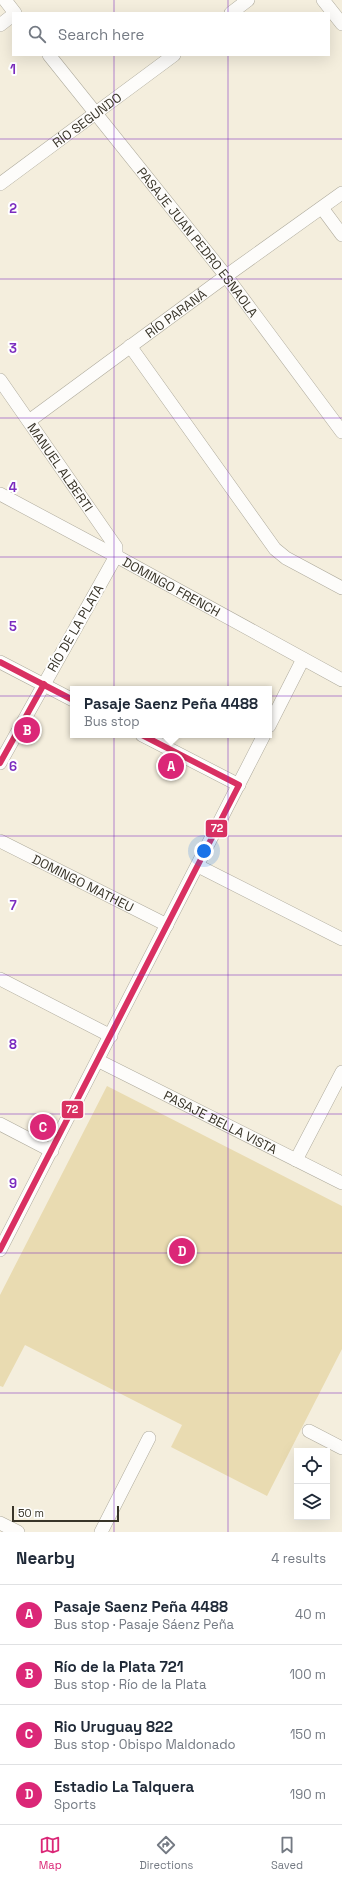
<!DOCTYPE html>
<meta charset="utf-8">
<style>
:root{--surface:#fff;--page:#f2f2f3;--text:#1f2937;--muted:#747a83;--line:#e0e1e3;--accent:#db2777}
body{margin:0;font-family:"Space Grotesk",sans-serif;background:var(--page);color:var(--text)}
.controls{position:absolute;right:12px;bottom:12px;display:grid;overflow:hidden;border-radius:0px;box-shadow:0 4px 16px #0002}
.controls button{width:36px;height:36px;display:grid;place-items:center;padding:0;border:0;border-bottom:1px solid var(--line);background:var(--surface);color:var(--text);font:20px sans-serif}
.scale{position:absolute;left:12px;bottom:10px;width:107px;box-sizing:border-box;padding-left:4px;border:2px solid #383428;border-top:0;font-size:11px;line-height:14px;white-space:nowrap;color:#383428;-webkit-text-stroke:3px #fff;paint-order:stroke}
.you{position:absolute;left:204px;top:851px;width:14px;height:14px;margin:-10px;border:3px solid #fff;border-radius:50%;background:#1a73e8;box-shadow:0 0 0 6px #1a73e833}
.badge{display:grid;place-items:center;width:26px;height:26px;border-radius:50%;background:var(--accent);color:#fff;font-size:13px;font-weight:700}
.pin{position:absolute;translate:-50% -50%;border:2px solid #fff;box-shadow:0 1px 4px #0006}
.popup{position:absolute;left:70px;top:686px;width:202px;height:52px;box-sizing:border-box;display:grid;place-content:center;border-radius:0px;background:var(--surface);filter:drop-shadow(0 1px 3px #0005);font-size:13px;white-space:nowrap;color:var(--muted)}
.popup b{font-size:15px;color:var(--text)}
.popup::after{content:'';position:absolute;left:50%;top:100%;margin-left:-8px;border:8px solid transparent;border-top-color:var(--surface)}
.list{margin:0;padding:0;list-style:none}
h2{display:flex;justify-content:space-between;align-items:center;height:52px;margin:0;padding:0 16px;font-size:17px}
h2 small{font-size:13px;font-weight:400;color:var(--muted)}
.list li{display:grid;grid-template-columns:26px 1fr auto;gap:12px;align-items:center;box-sizing:border-box;height:60px;padding:0 16px;border-top:1px solid var(--line)}
.list b{display:block;font-size:15px;white-space:nowrap}
.list p{margin:0;font-size:13px;white-space:nowrap;color:var(--muted)}
.list em{font-size:13px;font-style:normal;color:var(--muted)}
.icon{flex:none;width:22px;height:22px;fill:none;stroke:currentColor;stroke-width:2;stroke-linecap:round;stroke-linejoin:round}
.map{position:relative;flex:none;width:342px;height:1532px;overflow:hidden}
.search{position:absolute;background:var(--surface);box-shadow:0 4px 16px #0002;left:12px;right:12px;top:12px;height:44px;display:flex;align-items:center;gap:10px;box-sizing:border-box;padding:0 14px;border-radius:0px;color:var(--muted);font-size:15px}
.sheet{height:292px;background:var(--surface)}
nav{display:flex;justify-content:space-around;align-items:center;box-sizing:border-box;height:56px;border-top:1px solid var(--line);background:var(--surface);font-size:11px;color:var(--muted)}
nav a{display:grid;justify-items:center;gap:2px}
nav .on{color:var(--accent)}
.map>svg:first-child{display:block}
</style>
<div class="map">
<svg width="342" height="1532" viewBox="0 0 342 1532">
<rect width="100%" height="100%" fill="#f4eedd"/>
<path fill="#e9dbb1" d="M107,1086L342,1206V1349L267,1496L171,1447L182,1425L25,1345L3,1387L0,1386V1295Z"/>
<g fill="none" stroke-linecap="round" stroke-linejoin="round">
<g stroke="#afab9d" stroke-width="14">
<g id="minor">
<path d="M5,0L15,13"/>
<path d="M323,0L342,24"/>
<path d="M231,13L248,0"/>
<path d="M0,25L13,15"/>
<path id="s1" d="M49,55L226,276L342,432"/>
<path id="s2" d="M0,184L174,55"/>
<path d="M322,208L342,235"/>
<path d="M130,346L275,549L286,558L342,588"/>
<path id="s3" d="M0,380L116,547V556L0,763"/>
<path id="s4" d="M29,421L226,276L342,193"/>
<path id="s5" d="M0,494L116,556L342,680"/>
<path d="M0,662L73,700"/>
<path d="M269,726L303,659"/>
<path d="M142,735L239,785"/>
<path id="s6" d="M0,841L167,925"/>
<path d="M198,866L342,939"/>
<path d="M0,979L111,1036"/>
<path id="s7" d="M99,1061L342,1183"/>
<path d="M0,1124L52,1151"/>
<path d="M296,1160L342,1072"/>
<path d="M0,1250L264,735"/>
<path d="M309,1431L342,1448"/>
<path d="M0,1523L18,1532"/>
<path d="M101,1532L149,1438"/>
</g>
</g>
<use href="#minor" stroke="#fdfcfa" stroke-width="13"/>
<g stroke="#fff" stroke-width="9">
<g id="bus-1">
<path d="M0,662L73,700"/>
<path d="M0,763L44,684"/>
<path d="M0,1250L239,785L142,735"/>
</g>
</g>
<use href="#bus-1" stroke="#d93062" stroke-width="6"/>
</g>
<path fill="none" stroke="#7b2cbf" stroke-width="1" stroke-opacity="0.55" d="M114,0V13M228,0V13M114,55V1532M228,55V1532M0,139H342M0,279H342M0,418H342M0,557H342M0,696H342M0,836H342M0,975H342M0,1114H342M0,1253H342M0,1393H342"/>
<g text-anchor="middle" stroke-width="4" stroke-linejoin="round" paint-order="stroke">
<g font-size="13" fill="#383428" stroke="#fff">
<text dy="5" stroke="none"><textPath href="#s2" startOffset="108">RÍO SEGUNDO</textPath></text>
<text dy="5" stroke="none"><textPath href="#s1" startOffset="239">PASAJE JUAN PEDRO ESNAOLA</textPath></text>
<text dy="5" stroke="none"><textPath href="#s4" startOffset="182">RÍO PARANÁ</textPath></text>
<text dy="5" stroke="none"><textPath href="#s3" startOffset="106">MANUEL ALBERTI</textPath></text>
<text dy="5" stroke="none"><textPath href="#s5" startOffset="195">DOMINGO FRENCH</textPath></text>
<text transform="translate(75 628) rotate(-60)" y="5">RÍO DE LA PLATA</text>
<text dy="5" stroke="none"><textPath href="#s6" startOffset="93">DOMINGO MATHEU</textPath></text>
<text dy="5" stroke="none"><textPath href="#s7" startOffset="136">PASAJE BELLA VISTA</textPath></text>
</g>
</g>
<g font-size="13" text-anchor="middle" font-weight="bold" fill="#7b2cbf" stroke="#fff" stroke-width="4" stroke-linejoin="round" paint-order="stroke">
<text x="13" y="74">1</text>
<text x="13" y="213">2</text>
<text x="13" y="353">3</text>
<text x="13" y="492">4</text>
<text x="13" y="631">5</text>
<text x="13" y="771">6</text>
<text x="13" y="910">7</text>
<text x="13" y="1049">8</text>
<text x="13" y="1188">9</text>
</g>
<g stroke="#fff" stroke-width="1.5">
<rect x="205" y="819" width="23" height="19" rx="4" fill="#d93062"/>
<rect x="61" y="1100" width="23" height="19" rx="4" fill="#d93062"/>
</g>
<g font-size="11" text-anchor="middle" font-weight="bold" fill="#fff">
<text x="217" y="832">72</text>
<text x="72" y="1113">72</text>
</g>
</svg>
<div class="controls">
<button><svg class="icon" aria-label="locate" viewBox="0 0 24 24"><circle cx="12" cy="12" r="6"/><path d="M12 2v4M12 18v4M2 12h4M18 12h4"/></svg></button>
<button><svg class="icon" aria-label="layers" viewBox="0 0 24 24"><path d="M12 4l9 5-9 5-9-5zM3 14l9 5 9-5"/></svg></button>
</div>
<div class="scale">50 m</div>
<div class="you"></div>
<div class="pin badge" style="left:171px;top:766px">A</div>
<div class="popup"><b>Pasaje Saenz Peña 4488</b>Bus stop</div>
<div class="pin badge" style="left:27px;top:730px">B</div>
<div class="pin badge" style="left:43px;top:1127px">C</div>
<div class="pin badge" style="left:182px;top:1251px">D</div>
<div class="search"><svg class="icon" aria-label="search" viewBox="0 0 24 24"><circle cx="10" cy="10" r="6"/><path d="M15 15l6 6"/></svg>Search here</div>
</div>
<section class="sheet">
<h2>Nearby<small>4 results</small></h2>
<ul class="list">
<li><span class="badge">A</span><div><b>Pasaje Saenz Peña 4488</b><p>Bus stop · Pasaje Sáenz Peña</p></div><em>40 m</em></li>
<li><span class="badge">B</span><div><b>Río de la Plata 721</b><p>Bus stop · Río de la Plata</p></div><em>100 m</em></li>
<li><span class="badge">C</span><div><b>Rio Uruguay 822</b><p>Bus stop · Obispo Maldonado</p></div><em>150 m</em></li>
<li><span class="badge">D</span><div><b>Estadio La Talquera</b><p>Sports</p></div><em>190 m</em></li>
</ul>
</section>
<nav>
<a class="on"><svg class="icon" aria-label="map" viewBox="0 0 24 24"><path d="M3 6l6-2 6 2 6-2v14l-6 2-6-2-6 2zM9 4v14M15 6v14"/></svg>Map</a>
<a><svg class="icon" aria-label="directions" viewBox="0 0 24 24"><path d="M12 3l9 9-9 9-9-9zM9 14v-3h6M13 9l2 2-2 2"/></svg>Directions</a>
<a><svg class="icon" aria-label="saved" viewBox="0 0 24 24"><path d="M7 4h10v16l-5-4-5 4z"/></svg>Saved</a>
</nav>
